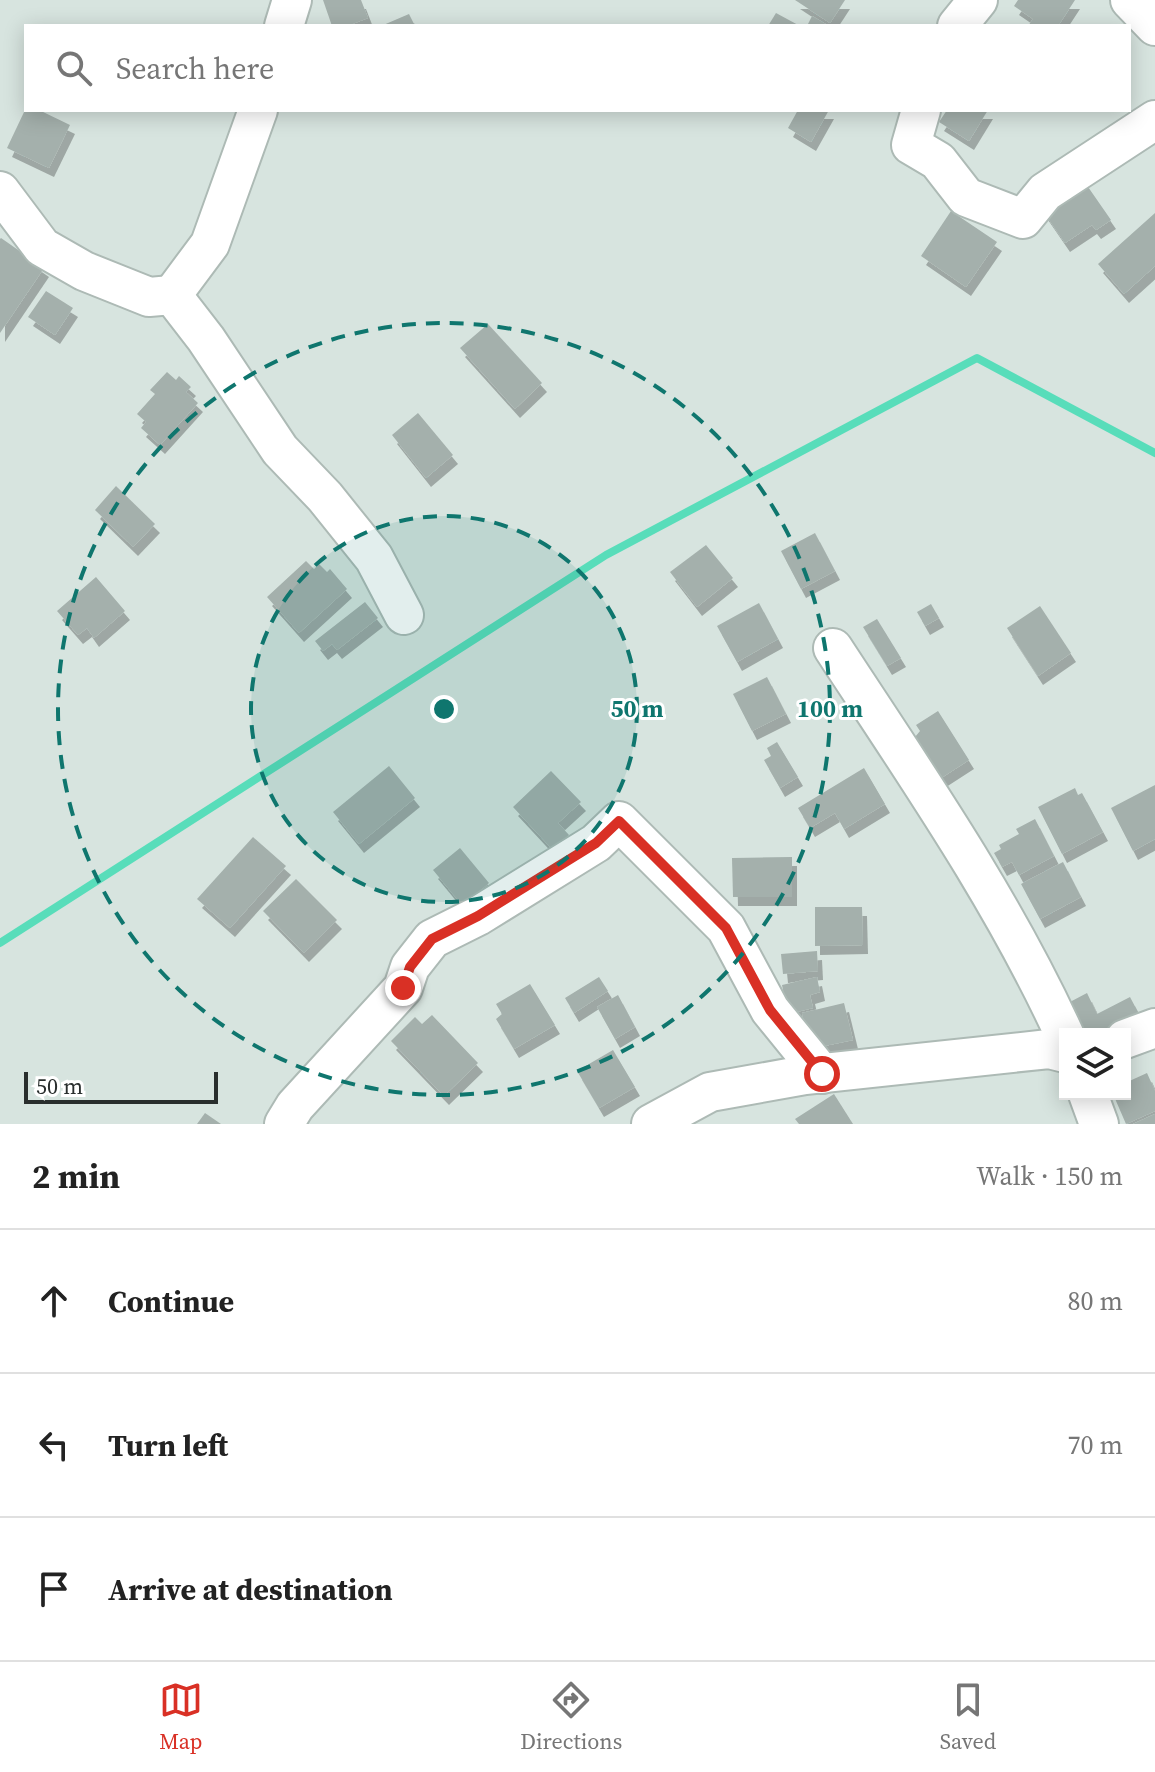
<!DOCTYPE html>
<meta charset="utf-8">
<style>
:root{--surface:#fff;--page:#f2f2f2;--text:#222;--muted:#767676;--line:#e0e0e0;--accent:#d93025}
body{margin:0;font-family:"Source Serif 4",serif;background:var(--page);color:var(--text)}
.controls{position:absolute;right:24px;bottom:24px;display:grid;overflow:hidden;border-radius:0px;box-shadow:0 4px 20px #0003}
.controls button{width:72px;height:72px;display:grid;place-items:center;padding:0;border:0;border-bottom:2px solid var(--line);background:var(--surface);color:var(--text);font:40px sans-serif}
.scale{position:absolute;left:24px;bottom:20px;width:194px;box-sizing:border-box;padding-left:8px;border:4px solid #292e2d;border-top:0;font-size:22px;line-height:28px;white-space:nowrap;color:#292e2d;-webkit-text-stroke:6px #fff;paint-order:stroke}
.stop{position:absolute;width:24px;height:24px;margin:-18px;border:6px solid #d93025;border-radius:50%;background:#fff}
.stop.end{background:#d93025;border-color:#fff;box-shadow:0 2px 8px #0008}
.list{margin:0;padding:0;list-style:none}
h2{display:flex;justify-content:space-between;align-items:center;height:104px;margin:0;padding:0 32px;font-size:34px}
h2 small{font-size:26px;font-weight:400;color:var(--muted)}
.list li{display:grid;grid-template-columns:52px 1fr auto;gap:24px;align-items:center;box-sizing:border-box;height:144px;padding:0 32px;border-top:2px solid var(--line)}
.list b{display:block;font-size:30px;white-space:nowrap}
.list em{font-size:26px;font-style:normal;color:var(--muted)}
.icon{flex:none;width:44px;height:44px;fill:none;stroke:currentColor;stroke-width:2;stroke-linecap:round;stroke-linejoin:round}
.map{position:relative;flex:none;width:1155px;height:1124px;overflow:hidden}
.search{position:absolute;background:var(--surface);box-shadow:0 4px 20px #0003;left:24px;right:24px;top:24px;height:88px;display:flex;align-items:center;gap:20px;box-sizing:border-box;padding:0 28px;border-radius:0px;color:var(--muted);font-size:30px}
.sheet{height:536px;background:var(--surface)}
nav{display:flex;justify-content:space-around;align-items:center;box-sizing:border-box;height:112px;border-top:2px solid var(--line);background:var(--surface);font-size:22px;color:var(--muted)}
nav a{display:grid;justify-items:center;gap:4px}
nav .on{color:var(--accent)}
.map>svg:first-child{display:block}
</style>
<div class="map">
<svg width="1155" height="1124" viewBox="0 0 1155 1124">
<defs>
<filter id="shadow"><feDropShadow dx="5" dy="9" stdDeviation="0" flood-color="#0004"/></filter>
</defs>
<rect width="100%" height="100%" fill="#d7e4df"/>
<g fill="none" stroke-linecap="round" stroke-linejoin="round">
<path stroke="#58ddba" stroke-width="8" d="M0,943L606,555L977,358L1155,453"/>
</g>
<g fill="#a4b0ac" filter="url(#shadow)">
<path d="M323,0H361L368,18L347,26H332Z"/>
<path d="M795,0H845L830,23Z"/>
<path d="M1018,0H1075L1058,26H1028L1033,19L1014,6Z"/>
<path d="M776,13L800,26H768Z"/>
<path d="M409,14L415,26H381Z"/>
<path d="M812,16L829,26H807Z"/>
<path d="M25,110H39L70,125L49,168L7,148Z"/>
<path d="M798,110H829L811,142L788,128Z"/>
<path d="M947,110H988L969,141L939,122Z"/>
<path d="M1086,184L1111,220L1096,230L1092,225L1065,243L1041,208L1056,198L1061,205Z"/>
<path d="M951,211L997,242L966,287L921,256Z"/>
<path d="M1155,213V266L1124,294L1098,264Z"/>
<path d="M1,238L44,268L0,333V239Z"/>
<path d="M46,291L73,308L55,335L28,317Z"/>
<path d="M488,324L542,383L515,409L460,348Z"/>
<path d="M167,372L176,380L179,376L191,387L186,392L198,403L160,445L141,428L146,422L137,414L155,394L150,390Z"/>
<path d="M418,413L453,455L426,478L392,435Z"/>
<path d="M116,486L155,524L133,547L95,510Z"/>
<path d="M815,533L835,571L801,589L781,551Z"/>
<path d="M706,545L733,578L697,607L670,572Z"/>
<path d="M306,561L314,569L319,564L327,572L330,569L347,589L299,633L267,597Z"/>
<path d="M96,577L125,611L94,638L87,628L78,635L57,611Z"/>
<path d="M365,602L378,618L337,650L332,644L323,651L315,641Z"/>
<path d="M759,603L778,639L737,662L717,626Z"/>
<path d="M931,604L939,618L925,626L917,612Z"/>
<path d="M1040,606L1071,653L1038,676L1007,628Z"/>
<path d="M877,619L901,658L887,666L863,627Z"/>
<path d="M767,677L786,714L752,731L733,694Z"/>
<path d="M938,711L969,760L935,782L910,743L920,731L916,725Z"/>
<path d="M777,742L798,777L780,788L764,760L771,756L767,748Z"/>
<path d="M389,766L415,798L359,844L333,812Z"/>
<path d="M864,768L885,804L844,829L835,813L810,828L798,808Z"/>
<path d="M551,771L581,802L558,823L569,835L553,850L513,807Z"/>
<path d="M1155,785V839L1133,851L1111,808Z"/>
<path d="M1075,788L1078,795L1082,793L1103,832L1062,854L1038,807Z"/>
<path d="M1035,819L1054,856L1019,875L1012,862L1002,867L994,853L1001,849L999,845L1019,834L1016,829Z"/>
<path d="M253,837L286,866L230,928L197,899Z"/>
<path d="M460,848L489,883L462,905L433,870Z"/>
<path d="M792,857V897H733L732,858Z"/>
<path d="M1063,862L1081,897L1040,919L1021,884Z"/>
<path d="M296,879L337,920L304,953L263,911Z"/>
<path d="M815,907H862L863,945L815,946Z"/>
<path d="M817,951L818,971L783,974L781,954Z"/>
<path d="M599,977L608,991L574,1013L565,998Z"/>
<path d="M817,977L820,992L810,995L813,1008L788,1014L782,985Z"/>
<path d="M530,984L555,1025L514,1049L496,1019L502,1014L496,1004Z"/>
<path d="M1087,993L1097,1014L1130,997L1139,1014L1098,1034H1083L1068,1003Z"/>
<path d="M618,995L635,1027L615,1039L597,1007Z"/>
<path d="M844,1003L853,1040L810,1049L802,1013Z"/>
<path d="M432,1015L478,1063L444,1096L391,1041L415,1017L422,1024Z"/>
<path d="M613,1050L635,1087L599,1108L577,1071Z"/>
<path d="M1147,1073L1155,1091V1111L1126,1124L1113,1094H1125V1083Z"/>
<path d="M834,1094L853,1124H799L795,1119Z"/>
<path d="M205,1113L221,1124H197Z"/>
<path d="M1155,1114V1124H1133Z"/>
</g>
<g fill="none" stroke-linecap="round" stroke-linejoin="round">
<g stroke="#adbab5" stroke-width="42">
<g id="minor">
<path d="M1130,0L1155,26"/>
<path d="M284,26L292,0"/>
<path d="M957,26L978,0"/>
<path d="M921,110L911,145L938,161L966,197L1023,219L1045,192L1155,120"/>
<path d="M0,191L42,247L84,271L149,297L172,295L206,339L280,450L325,497L374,558L404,615"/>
<path d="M172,295L210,244L258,110"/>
<path d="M833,648C916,775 1002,898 1065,1036"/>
<path d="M1125,1039L1155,1028"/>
<path d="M1088,1094L1099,1124"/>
<path d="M284,1124L295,1106L403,988L410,967L432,939L478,916L596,843L619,821L726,928L770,1010L822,1074"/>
<path d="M651,1124L710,1092L805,1075L1049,1049L1065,1053"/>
</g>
</g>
<use href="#minor" stroke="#fff" stroke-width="38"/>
</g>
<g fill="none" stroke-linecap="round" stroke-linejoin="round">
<path stroke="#d93025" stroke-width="10" d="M403,988L410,967L432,939L478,916L596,843L619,821L726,928L770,1010L822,1074"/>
</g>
<circle cx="444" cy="709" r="193" fill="#0f766e" fill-opacity=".12"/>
<g fill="none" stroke="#0f766e" stroke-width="4" stroke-dasharray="14 10">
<circle cx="444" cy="709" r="193"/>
<circle cx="444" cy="709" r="386"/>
</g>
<circle cx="444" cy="709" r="12" fill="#0f766e" stroke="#fff" stroke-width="4"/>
<g font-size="24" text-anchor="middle" font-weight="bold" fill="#0f766e" stroke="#fff" stroke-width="6" stroke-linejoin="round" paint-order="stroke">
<text x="637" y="717">50 m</text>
<text x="830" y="717">100 m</text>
</g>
</svg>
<div class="controls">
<button><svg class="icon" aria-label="layers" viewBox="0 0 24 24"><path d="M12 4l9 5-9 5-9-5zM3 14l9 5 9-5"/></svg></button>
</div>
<div class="scale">50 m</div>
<div class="stop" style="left:822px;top:1074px"></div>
<div class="stop end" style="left:403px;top:988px"></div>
<div class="search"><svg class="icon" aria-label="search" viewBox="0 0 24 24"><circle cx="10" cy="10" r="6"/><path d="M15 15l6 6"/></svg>Search here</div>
</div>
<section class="sheet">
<h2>2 min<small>Walk · 150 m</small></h2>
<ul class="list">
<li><svg class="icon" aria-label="ahead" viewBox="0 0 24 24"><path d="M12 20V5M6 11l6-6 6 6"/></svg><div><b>Continue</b></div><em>80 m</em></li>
<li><svg class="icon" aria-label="left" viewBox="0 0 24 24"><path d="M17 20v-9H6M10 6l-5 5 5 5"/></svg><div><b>Turn left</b></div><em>70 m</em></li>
<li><svg class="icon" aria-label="arrive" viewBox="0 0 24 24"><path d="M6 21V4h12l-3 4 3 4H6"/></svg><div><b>Arrive at destination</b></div></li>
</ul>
</section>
<nav>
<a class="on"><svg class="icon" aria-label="map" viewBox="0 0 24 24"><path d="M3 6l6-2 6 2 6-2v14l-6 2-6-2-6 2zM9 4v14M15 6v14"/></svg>Map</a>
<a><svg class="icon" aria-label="directions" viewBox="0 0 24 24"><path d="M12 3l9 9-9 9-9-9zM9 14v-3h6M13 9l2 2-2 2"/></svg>Directions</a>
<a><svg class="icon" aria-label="saved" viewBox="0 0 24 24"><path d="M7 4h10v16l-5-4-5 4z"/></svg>Saved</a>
</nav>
